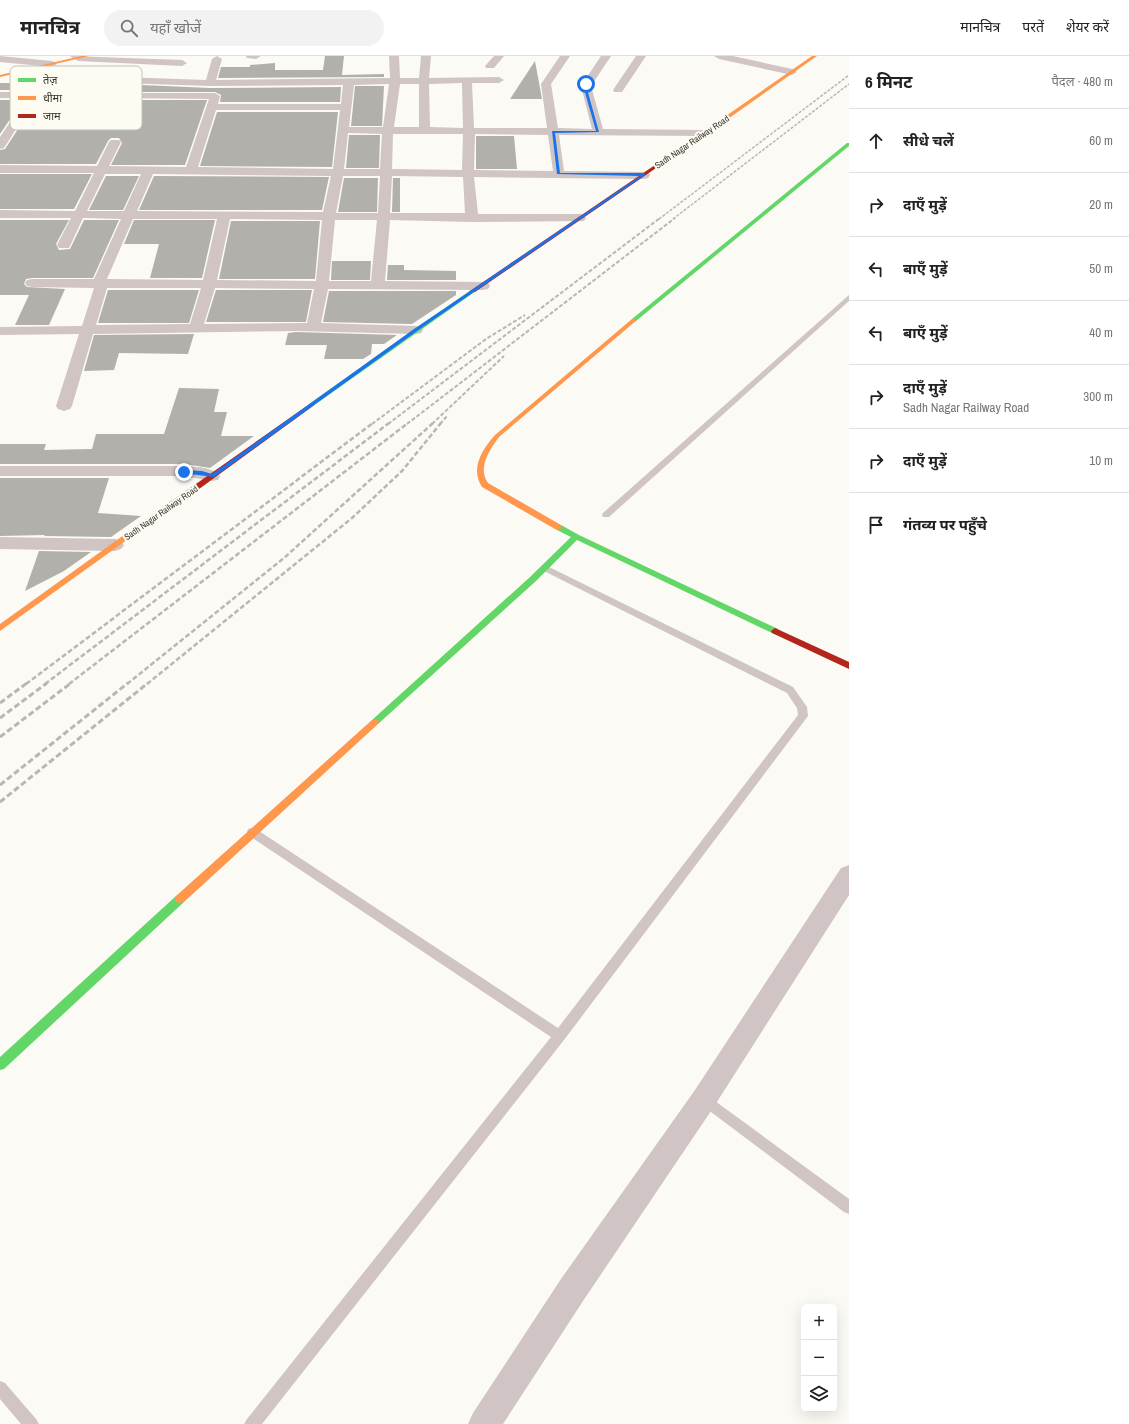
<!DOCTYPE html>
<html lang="hi">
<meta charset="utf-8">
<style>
:root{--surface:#fff;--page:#f2f2f2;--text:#222;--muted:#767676;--line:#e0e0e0}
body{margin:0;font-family:"Archivo Narrow","Noto Sans Devanagari",sans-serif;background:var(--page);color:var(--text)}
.controls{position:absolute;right:12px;bottom:12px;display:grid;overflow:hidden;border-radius:6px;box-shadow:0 4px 16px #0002}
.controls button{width:36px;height:36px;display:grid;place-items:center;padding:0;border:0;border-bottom:1px solid var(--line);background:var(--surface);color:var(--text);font:20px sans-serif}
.stop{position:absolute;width:12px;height:12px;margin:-9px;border:3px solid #1a73e8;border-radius:50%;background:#fff}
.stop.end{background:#1a73e8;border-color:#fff;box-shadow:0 1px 4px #0008}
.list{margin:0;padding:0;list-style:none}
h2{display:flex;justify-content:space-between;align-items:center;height:52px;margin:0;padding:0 16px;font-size:17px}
h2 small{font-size:13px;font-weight:400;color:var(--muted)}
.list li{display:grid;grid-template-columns:26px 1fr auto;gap:12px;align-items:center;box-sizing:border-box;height:64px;padding:0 16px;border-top:1px solid var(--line)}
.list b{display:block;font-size:15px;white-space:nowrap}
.list p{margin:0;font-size:13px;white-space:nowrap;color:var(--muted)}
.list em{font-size:13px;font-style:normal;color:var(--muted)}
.icon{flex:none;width:22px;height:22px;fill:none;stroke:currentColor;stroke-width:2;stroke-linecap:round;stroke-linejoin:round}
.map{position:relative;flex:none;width:849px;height:1368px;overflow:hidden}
header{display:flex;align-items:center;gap:24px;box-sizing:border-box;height:56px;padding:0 20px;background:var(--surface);border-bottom:1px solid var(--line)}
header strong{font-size:19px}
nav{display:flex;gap:22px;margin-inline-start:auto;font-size:14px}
.search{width:280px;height:36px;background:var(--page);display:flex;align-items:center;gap:10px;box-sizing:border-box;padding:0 14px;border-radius:22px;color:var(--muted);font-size:15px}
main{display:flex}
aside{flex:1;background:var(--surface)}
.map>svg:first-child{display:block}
</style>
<header>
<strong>मानचित्र</strong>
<div class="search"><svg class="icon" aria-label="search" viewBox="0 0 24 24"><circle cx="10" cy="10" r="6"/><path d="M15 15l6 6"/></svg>यहाँ खोजें</div>
<nav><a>मानचित्र</a><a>परतें</a><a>शेयर करें</a></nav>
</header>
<main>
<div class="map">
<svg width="849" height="1368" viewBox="0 0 849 1368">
<rect width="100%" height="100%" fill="#fbfaf5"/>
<g fill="#b1b0ab">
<path d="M325,0H344L342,19L384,18V21L218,22L221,11H250V9L275,7V14H323Z"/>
<path d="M535,5L542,43H510Z"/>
<path d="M0,27L119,28L210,32L341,31L340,46H220L221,39L215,36H112L107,37L106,41L108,44H207L185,109H111L122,87L119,82H111L108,85L96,108H0V94L5,93L37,44H75L81,40L75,34H0Z"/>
<path d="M355,30H384L382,70H351Z"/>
<path d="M0,44H23L0,78Z"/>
<path d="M217,56H338L332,111L200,110Z"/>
<path d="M349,79H380L379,112H346Z"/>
<path d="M476,80H514L517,113H476Z"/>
<path d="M0,118H92L74,153H0Z"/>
<path d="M106,120H139L123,154H89Z"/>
<path d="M154,120L329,121L322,154H139Z"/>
<path d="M344,122H378L377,156H338Z"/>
<path d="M393,122H400V156H392Z"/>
<path d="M0,164H69L56,188L59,194L70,193L84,164H119L93,222H32L26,223L24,228L27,231L65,233L49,269H15L29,239H0Z"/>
<path d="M134,164H215L202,222H150L159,188H124Z"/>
<path d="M231,165H320L315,223H219Z"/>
<path d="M332,205H371L370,224H331Z"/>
<path d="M388,209H404V214L456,215V224H387Z"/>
<path d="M108,234H199L189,267H98Z"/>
<path d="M216,234H312L306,266H206Z"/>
<path d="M329,235H456V239L412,268L323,266Z"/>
<path d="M288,277L296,276L397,279L384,288H372L371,298L363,303H324L327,289H285Z"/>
<path d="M194,278L188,298L119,297L114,314L84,315L94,279Z"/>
<path d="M179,332L219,333L214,356H227L221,380H254L210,412L184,408H0V388H46L44,394L92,393L96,378H164Z"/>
<path d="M0,422H109L98,457L141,460L111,481L44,480L45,479L0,480Z"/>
<path d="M39,495L91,496L64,515L25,535Z"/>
</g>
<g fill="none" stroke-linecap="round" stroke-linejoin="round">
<g fill="#d0c4c5" fill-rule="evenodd">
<path d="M849,239V245L609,461H603L602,459L603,457Z"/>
<path d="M545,509L793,631L807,651L808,660L564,984L262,1368H244L247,1363L551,981L248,779L247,776L248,773L252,772L256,773L558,972L798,659L797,652L787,637L542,514L541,512L542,510Z"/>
<path d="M704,1037L849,1143V1158L844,1156L699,1047L698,1043L699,1039Z"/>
<path d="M0,1325L5,1327L36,1363L39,1368H21L0,1343Z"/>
</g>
<g fill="#d0c4c5" fill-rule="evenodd">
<path d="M0,0L52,5L57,8L52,11L0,6Z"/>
<path d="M70,0L182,4L187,7L182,10L78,5Z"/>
<path d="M217,0L222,3L216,24L390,22L389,0H399L400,22H419L421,0H431L429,22L499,21L504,24L499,27H472L474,72H547L541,28L560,0H570L551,28L558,72L592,73L581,30L601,0H611L591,30L603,73L705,74L711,77L705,80L559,79L564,115L648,116L650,119L648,122L644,123L474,121L478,158H580L584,159L586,162L584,165L472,166L390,164L385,225L483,226L488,227L490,230L488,233L483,234L328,233L321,267L416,270L421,271L423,274L421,277L416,278L296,275L93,278L72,350L70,353L64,355L58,353L56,350L79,278L0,279V271L82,270L94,232L32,231L27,230L25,227L27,224L32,223H94L121,163L83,162L69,192H59L57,189L71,162H0V154L75,155L94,117H0V109L97,110L109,86L111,84H119L121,86L109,110L186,111L209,43L108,42L107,40L108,38L112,37H215L220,40L218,48H341L343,29L210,30L121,27L116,24L121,21L206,24L212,3ZM462,27L463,72L430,71L429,28ZM389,28L383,71H349L354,29ZM400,28H419V71H394ZM216,54H340L333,113L198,111ZM348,77L382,78L380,113H344ZM393,78H463L462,114L392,113ZM475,78L548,79L553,115L474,114ZM105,118H141L124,155H87ZM153,118L331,120L323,156L137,155ZM343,120H380L378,157H336ZM392,120L463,121L465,157H390ZM133,163H217L203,224L107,223ZM230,163L322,164L316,225L217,224ZM335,164H377L371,225H329ZM107,232H201L190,268L96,269ZM215,232L314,233L307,267L204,268Z"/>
<path d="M246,0H261L256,3L247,2Z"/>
<path d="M494,0H504L494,12H486L485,10Z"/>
<path d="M636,0H646L622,36H614L613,34Z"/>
<path d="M714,0H733L792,13L797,16L792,19L719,3Z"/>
<path d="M0,36H75L80,39L75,42H36L4,92L0,93V81L26,42H0Z"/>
<path d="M0,410H184C195,411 214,411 220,420L218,424L212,425L184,420H0Z"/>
<path d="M0,481L115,483L121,485L124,489L121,493L115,495L0,493Z"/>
<path d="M849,809V839L713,1052L583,1245L503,1368H468L473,1357L561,1223L695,1034L841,812Z"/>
</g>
<g fill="#63d668" fill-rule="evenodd">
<path d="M847,87H849V90L636,265H632V263Z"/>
<path d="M471,234L476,235L313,350H309V348Z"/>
<path d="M555,469H561L579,479L778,573L779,575L775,578L772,577L577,484L536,525L378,668H372L371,666L372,664L530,521L571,481L555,473Z"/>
<path d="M180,839L184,840L185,843L184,846L4,1013L0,1014V1001L176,840Z"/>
</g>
<g fill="#ff974d" fill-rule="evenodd">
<path d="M81,0H89L0,21V19Z"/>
<path d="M812,0H817L681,96H677V94Z"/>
<path d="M632,263L637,264L499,381C490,393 477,412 488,427L561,469V473H555L482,431C470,412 482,394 495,379Z"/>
<path d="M156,456H162L163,458L0,575V568Z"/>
<path d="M375,663L378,664L379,666L378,668L184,846L180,847L176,846L175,843L176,840L372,664Z"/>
</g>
<g fill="#b3261e" fill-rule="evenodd">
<path d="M677,94L681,95L475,236L470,235Z"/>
<path d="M311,347L314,349L313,350L162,460H156V456Z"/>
<path d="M775,572L849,606V613L772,577L771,575Z"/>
</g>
<g stroke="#bcb5b4" stroke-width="1.5" stroke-dasharray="3 1.5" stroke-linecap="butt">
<path d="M659,163L849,19"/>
<path d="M673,163L849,28"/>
</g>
<g stroke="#bcb5b4" stroke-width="2" stroke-dasharray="4 2" stroke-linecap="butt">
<path d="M372,368L486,283L525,259"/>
<path d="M388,368L660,162"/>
<path d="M407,368L675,162"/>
<path d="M432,368L504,300"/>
<path d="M440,368L448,359"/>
</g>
<g stroke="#bcb5b4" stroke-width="2.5" stroke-dasharray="5 2.5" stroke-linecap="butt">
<path d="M26,628L373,367"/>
<path d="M45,628L389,367"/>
<path d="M69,628L408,367"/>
<path d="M127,628L284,502L433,367"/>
<path d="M147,628L352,462L402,415L441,367"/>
</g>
<g stroke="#bcb5b4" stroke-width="3" stroke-dasharray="6 3" stroke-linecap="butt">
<path d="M0,647L27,627"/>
<path d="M0,662L47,627"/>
<path d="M0,681L71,627"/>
<path d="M0,729L128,627"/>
<path d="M0,746L148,627"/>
</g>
</g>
<path fill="#1a73e8" d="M584,28H588L587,33L599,76L555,77L560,117H644L645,119L417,275L214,421L182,417V414H184L202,415L212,418L414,273L640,120L557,118L552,75H596L584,33Z"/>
<g text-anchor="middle" stroke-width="4" stroke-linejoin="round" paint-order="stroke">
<g font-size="9" fill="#37352f" stroke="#fefcf2">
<text transform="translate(692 86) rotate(-34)" y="3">Sadh Nagar Railway Road</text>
<text transform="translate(161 457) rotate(-35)" y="3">Sadh Nagar Railway Road</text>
</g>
</g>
<rect x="10" y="10" width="132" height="64" rx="6" fill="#fefcf2" stroke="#c2c0b8" stroke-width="1"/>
<rect x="18" y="22" width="18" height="4" fill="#63d668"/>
<rect x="18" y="40" width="18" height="4" fill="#ff974d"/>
<rect x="18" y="58" width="18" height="4" fill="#b3261e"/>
<g font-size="11" fill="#37352f">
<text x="43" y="28">तेज़</text>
<text x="43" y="46">धीमा</text>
<text x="43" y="64">जाम</text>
</g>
</svg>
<div class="controls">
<button>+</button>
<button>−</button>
<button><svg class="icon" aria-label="layers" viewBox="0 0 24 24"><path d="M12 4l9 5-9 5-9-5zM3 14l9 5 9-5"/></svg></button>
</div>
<div class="stop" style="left:586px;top:28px"></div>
<div class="stop end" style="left:184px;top:416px"></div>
</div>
<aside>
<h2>6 मिनट<small>पैदल · 480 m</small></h2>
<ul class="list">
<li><svg class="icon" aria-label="ahead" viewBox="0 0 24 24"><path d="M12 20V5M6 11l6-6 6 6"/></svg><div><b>सीधे चलें</b></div><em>60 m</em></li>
<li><svg class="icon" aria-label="right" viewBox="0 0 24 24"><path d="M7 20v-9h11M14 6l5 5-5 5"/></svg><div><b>दाएँ मुड़ें</b></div><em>20 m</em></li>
<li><svg class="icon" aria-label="left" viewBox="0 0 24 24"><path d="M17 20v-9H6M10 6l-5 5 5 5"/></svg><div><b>बाएँ मुड़ें</b></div><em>50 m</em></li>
<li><svg class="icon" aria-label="left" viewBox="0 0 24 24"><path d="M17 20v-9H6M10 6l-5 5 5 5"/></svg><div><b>बाएँ मुड़ें</b></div><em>40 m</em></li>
<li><svg class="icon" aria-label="right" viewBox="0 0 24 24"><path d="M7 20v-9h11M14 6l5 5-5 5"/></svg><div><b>दाएँ मुड़ें</b><p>Sadh Nagar Railway Road</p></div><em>300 m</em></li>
<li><svg class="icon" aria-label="right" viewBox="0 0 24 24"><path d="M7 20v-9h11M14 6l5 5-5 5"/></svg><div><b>दाएँ मुड़ें</b></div><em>10 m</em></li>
<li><svg class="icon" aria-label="arrive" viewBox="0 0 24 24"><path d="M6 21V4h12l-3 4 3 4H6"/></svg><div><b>गंतव्य पर पहुँचे</b></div></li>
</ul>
</aside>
</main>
